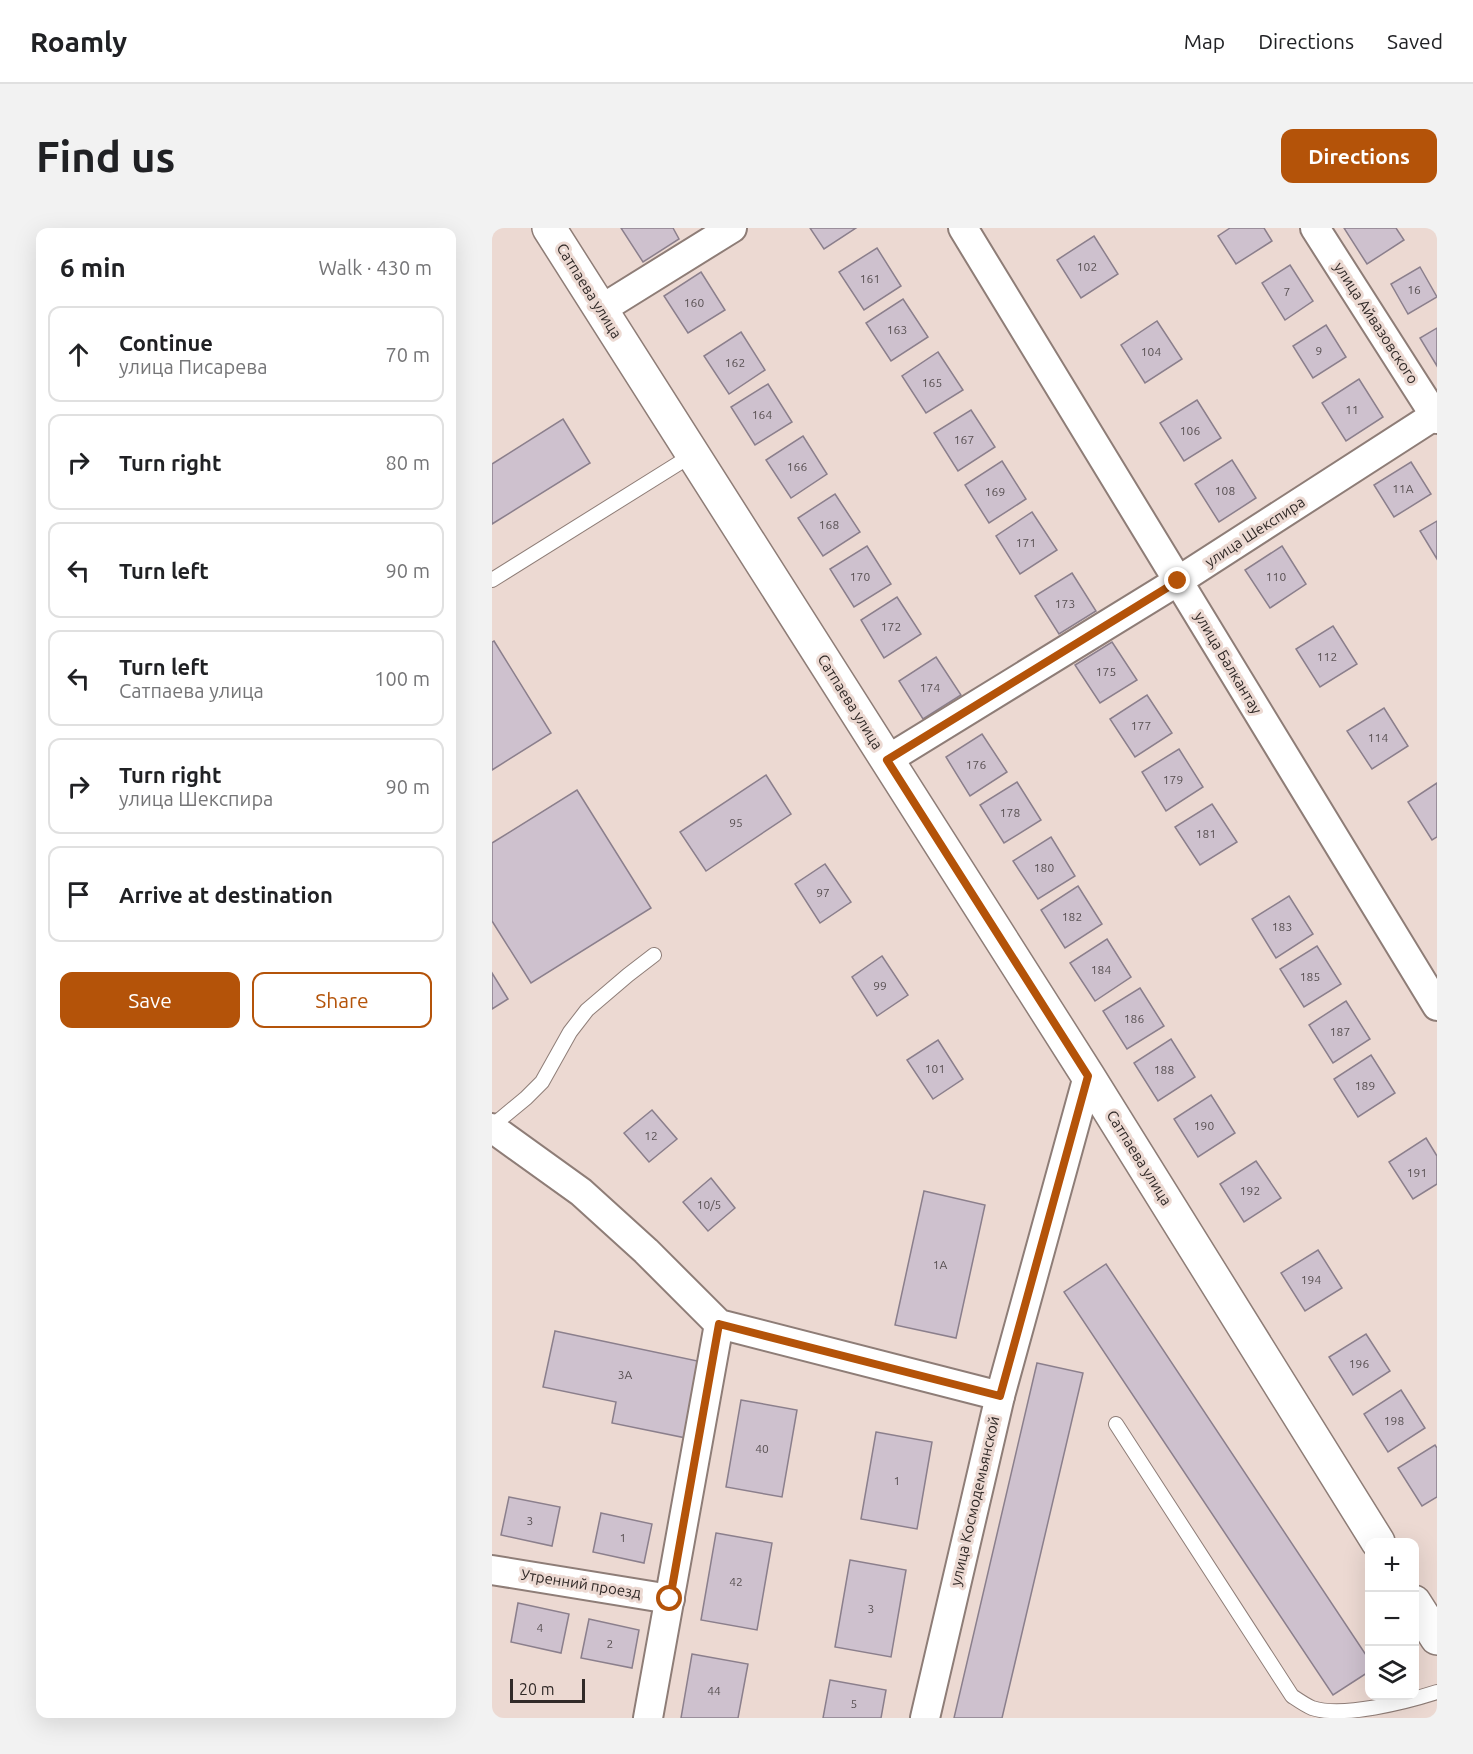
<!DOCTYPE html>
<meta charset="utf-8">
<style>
:root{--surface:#fff;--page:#f2f2f2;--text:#202124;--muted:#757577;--line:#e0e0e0;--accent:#b45309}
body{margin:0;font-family:Ubuntu,sans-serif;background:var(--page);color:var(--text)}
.controls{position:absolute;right:18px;bottom:18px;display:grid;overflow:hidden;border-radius:12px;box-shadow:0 6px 24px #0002}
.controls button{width:54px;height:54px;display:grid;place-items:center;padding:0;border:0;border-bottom:2px solid var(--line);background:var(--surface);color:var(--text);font:30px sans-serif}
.scale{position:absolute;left:18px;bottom:15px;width:75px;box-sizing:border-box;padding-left:6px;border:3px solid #312a28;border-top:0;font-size:16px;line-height:21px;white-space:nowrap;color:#312a28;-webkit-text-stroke:4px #ecd9d2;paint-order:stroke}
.stop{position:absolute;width:18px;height:18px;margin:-14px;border:4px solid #b45309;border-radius:50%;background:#fff}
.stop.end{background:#b45309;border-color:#fff;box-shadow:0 2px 6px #0008}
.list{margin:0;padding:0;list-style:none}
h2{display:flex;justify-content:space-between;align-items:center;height:78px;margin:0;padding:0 24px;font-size:26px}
h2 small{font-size:20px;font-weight:400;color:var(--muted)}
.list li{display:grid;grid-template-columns:39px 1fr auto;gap:18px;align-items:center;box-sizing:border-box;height:96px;margin:0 12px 12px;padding:0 12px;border:2px solid var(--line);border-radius:12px}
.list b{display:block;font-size:22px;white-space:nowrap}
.list p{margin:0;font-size:20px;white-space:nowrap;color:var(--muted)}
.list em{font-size:20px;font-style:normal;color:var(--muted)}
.actions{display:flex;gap:12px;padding:18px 24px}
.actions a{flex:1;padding:14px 0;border:2px solid var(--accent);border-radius:12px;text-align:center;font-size:21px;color:var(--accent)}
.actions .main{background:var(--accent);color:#fff}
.icon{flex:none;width:33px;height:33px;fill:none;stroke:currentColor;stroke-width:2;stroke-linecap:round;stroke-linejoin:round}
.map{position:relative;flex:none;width:945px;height:1490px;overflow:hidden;border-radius:12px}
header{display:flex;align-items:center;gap:36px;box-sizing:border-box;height:84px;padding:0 30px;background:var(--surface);border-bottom:2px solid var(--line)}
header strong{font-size:28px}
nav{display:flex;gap:33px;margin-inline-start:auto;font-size:21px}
.intro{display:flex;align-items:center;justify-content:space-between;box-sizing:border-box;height:144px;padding:0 36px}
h1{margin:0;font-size:42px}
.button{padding:15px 27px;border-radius:12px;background:var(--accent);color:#fff;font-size:21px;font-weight:700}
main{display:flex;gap:36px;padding:0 36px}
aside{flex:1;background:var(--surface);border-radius:12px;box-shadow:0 6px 24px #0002}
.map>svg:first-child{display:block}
</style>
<header>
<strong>Roamly</strong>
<nav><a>Map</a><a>Directions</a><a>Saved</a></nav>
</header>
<div class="intro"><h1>Find us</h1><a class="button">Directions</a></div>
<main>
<aside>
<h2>6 min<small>Walk · 430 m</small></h2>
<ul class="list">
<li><svg class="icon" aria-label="ahead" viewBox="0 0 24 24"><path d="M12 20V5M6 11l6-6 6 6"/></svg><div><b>Continue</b><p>улица Писарева</p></div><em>70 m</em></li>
<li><svg class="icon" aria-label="right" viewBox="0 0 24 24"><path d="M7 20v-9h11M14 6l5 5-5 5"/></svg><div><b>Turn right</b></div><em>80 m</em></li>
<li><svg class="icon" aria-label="left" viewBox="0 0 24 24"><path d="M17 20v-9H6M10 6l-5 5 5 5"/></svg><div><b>Turn left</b></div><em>90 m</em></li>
<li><svg class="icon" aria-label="left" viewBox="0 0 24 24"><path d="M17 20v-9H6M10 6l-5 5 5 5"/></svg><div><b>Turn left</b><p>Сатпаева улица</p></div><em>100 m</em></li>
<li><svg class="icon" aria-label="right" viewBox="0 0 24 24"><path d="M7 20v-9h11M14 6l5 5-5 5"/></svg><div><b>Turn right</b><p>улица Шекспира</p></div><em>90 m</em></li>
<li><svg class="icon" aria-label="arrive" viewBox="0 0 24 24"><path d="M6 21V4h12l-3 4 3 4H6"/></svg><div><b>Arrive at destination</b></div></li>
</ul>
<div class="actions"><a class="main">Save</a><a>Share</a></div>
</aside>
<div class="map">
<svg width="945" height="1490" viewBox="0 0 945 1490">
<rect width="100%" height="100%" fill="#ecd9d2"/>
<g fill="#cec1ce" stroke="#8b7f8c" stroke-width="1.5">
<path d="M129,0H181L187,11L151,34Z"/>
<path d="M318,0H364L332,21Z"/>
<path d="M738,0H772L780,13L744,36L726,8Z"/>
<path d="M852,0H904L912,12L875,36Z"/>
<path d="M602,8L626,46L589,70L565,32Z"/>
<path d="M385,20L409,58L372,82L347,44Z"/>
<path d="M798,37L821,73L793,92L770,55Z"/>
<path d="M928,39L945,69L916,86L899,56Z"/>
<path d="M209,44L233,82L196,105L172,68Z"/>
<path d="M411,71L436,109L399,133L374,95Z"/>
<path d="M665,93L690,131L653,155L629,117Z"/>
<path d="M834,97L854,129L821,150L801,118Z"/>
<path d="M945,100V138L928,110Z"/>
<path d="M249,104L273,142L237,166L212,128Z"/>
<path d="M446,124L471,162L434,185L410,148Z"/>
<path d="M867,151L891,189L854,213L830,175Z"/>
<path d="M276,156L300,194L263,217L239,179Z"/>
<path d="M705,172L729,210L692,233L668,195Z"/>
<path d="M479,182L503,219L466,243L442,205Z"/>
<path d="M71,191L98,235L0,296V236Z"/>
<path d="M311,208L335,246L299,270L274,232Z"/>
<path d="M740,232L764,270L727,294L703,256Z"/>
<path d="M510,233L534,271L497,295L473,257Z"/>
<path d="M919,234L939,266L902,289L882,257Z"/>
<path d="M343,266L368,304L331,328L306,290Z"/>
<path d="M540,284L565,322L528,346L504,308Z"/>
<path d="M945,293V331L928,303Z"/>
<path d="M375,318L399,356L362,379L338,341Z"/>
<path d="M790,318L814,356L778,380L753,342Z"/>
<path d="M580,345L604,383L567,406L543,368Z"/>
<path d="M405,369L429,406L392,430L369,392Z"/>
<path d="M841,398L865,436L828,459L804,421Z"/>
<path d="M2,413L59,505L0,542V414Z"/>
<path d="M620,414L645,452L608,475L583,437Z"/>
<path d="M444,429L469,467L431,491L407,453Z"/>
<path d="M655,467L680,505L643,529L618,491Z"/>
<path d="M892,480L916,518L880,541L855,503Z"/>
<path d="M490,506L515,544L478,568L454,529Z"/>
<path d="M687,521L711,559L674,583L650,544Z"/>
<path d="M274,547L299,586L214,643L188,604Z"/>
<path d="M525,554L549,592L512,615L488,577Z"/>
<path d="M945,555V609L940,612L916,574Z"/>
<path d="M85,562L159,680L39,755L0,693V615Z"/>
<path d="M720,576L745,614L708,637L683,599Z"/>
<path d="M559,609L583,648L546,671L521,633Z"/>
<path d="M333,636L359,674L328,695L303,656Z"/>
<path d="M586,658L610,696L573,720L549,682Z"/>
<path d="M797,668L821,706L784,730L760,691Z"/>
<path d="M615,711L639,749L603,773L578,735Z"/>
<path d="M825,718L849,756L812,779L788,741Z"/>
<path d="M390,728L416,767L385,788L360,749Z"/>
<path d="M0,745L16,771L0,781Z"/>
<path d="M648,760L672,798L635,821L611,783Z"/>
<path d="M854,773L878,811L841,835L817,797Z"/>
<path d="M679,811L703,849L666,873L642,835Z"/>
<path d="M446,812L471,851L441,871L415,832Z"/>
<path d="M879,827L903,865L866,889L842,851Z"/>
<path d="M719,867L743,905L706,929L682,891Z"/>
<path d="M160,882L185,911L157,934L132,905Z"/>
<path d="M934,910L945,928V956L921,971L897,934Z"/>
<path d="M764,933L789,970L752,994L728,956Z"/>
<path d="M219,950L243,980L216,1003L191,974Z"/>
<path d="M432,963L493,977L464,1110L403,1097Z"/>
<path d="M826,1022L850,1060L813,1083L789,1045Z"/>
<path d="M614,1036L878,1433V1443L841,1467L572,1064Z"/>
<path d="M63,1103L215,1135L199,1211L120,1195L124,1174L51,1159Z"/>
<path d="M874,1106L898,1143L861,1167L837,1129Z"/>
<path d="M545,1135L591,1145L510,1490H462Z"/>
<path d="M909,1162L933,1200L896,1224L872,1186Z"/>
<path d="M249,1172L305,1182L290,1269L234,1259Z"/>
<path d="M384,1204L440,1214L425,1301L369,1291Z"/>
<path d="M943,1217L945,1220V1269L930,1278L906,1240Z"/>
<path d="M17,1269L68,1279L60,1318L9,1307Z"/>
<path d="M109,1285L160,1296L152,1335L101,1324Z"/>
<path d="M224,1305L280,1315L265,1402L209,1392Z"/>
<path d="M358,1332L414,1342L399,1429L343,1419Z"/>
<path d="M26,1375L77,1386L69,1425L19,1414Z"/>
<path d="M97,1391L147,1402L140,1440L89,1430Z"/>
<path d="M200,1426L256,1436L246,1490H189Z"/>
<path d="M338,1452L394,1462L389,1490H331Z"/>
</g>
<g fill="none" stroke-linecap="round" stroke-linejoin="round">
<g stroke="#8e7d77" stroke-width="16">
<g id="lane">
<path d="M0,352L200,227"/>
<path d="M0,898L34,870L50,854L78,804L95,782L136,747L162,727"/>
<path d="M624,1196L800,1468C806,1472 813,1477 820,1480C851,1490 914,1474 945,1464"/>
</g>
</g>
<g stroke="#8e7d77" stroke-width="32">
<g id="street">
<path d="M471,0L945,778"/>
<path d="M823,0L945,191"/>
<path d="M108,82L240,0"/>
<path d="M395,532L686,353L945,186"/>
<path d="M0,900L89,964L154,1023L227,1096L508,1168"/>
<path d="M0,1342L178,1371"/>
<path d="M156,1490L227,1096"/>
<path d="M433,1490L508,1168L596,848"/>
</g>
</g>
<g stroke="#8e7d77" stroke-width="36">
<g id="secondary">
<path d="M57,0L596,848L886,1314"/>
<path d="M922,1374L945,1410"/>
</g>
</g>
<use href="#lane" stroke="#fff" stroke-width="14"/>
<use href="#street" stroke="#fff" stroke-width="28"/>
<use href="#secondary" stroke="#fff" stroke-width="33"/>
</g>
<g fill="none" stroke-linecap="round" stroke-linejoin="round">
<path stroke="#b45309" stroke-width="8" d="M178,1371L227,1096L508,1168L596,848L395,532L686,353"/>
</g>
<g text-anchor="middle" stroke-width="6" stroke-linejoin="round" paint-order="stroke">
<g font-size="12" fill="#585052">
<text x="595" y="43">102</text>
<text x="378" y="55">161</text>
<text x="922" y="66">16</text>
<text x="795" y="68">7</text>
<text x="202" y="79">160</text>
<text x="405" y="106">163</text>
<text x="827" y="127">9</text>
<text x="659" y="128">104</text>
<text x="243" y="139">162</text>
<text x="440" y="159">165</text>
<text x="860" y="186">11</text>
<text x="270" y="191">164</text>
<text x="698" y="207">106</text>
<text x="472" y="216">167</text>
<text x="305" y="243">166</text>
<text x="911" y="265">11А</text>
<text x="733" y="267">108</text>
<text x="503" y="268">169</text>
<text x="337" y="301">168</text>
<text x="534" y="319">171</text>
<text x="368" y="353">170</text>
<text x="784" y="353">110</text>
<text x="573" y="380">173</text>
<text x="399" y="403">172</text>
<text x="835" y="433">112</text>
<text x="614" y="448">175</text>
<text x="438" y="464">174</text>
<text x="649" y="502">177</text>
<text x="886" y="514">114</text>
<text x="484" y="541">176</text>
<text x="681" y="556">179</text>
<text x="518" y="589">178</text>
<text x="244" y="599">95</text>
<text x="714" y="610">181</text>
<text x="552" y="644">180</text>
<text x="331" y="669">97</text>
<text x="580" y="693">182</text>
<text x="790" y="703">183</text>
<text x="609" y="746">184</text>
<text x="818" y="753">185</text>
<text x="388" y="762">99</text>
<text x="642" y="795">186</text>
<text x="848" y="808">187</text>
<text x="443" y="845">101</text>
<text x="672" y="846">188</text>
<text x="873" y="862">189</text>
<text x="712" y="902">190</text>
<text x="159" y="912">12</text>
<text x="925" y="949">191</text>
<text x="758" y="967">192</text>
<text x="217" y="981">10/5</text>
<text x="448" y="1041">1А</text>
<text x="819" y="1056">194</text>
<text x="867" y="1140">196</text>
<text x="133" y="1151">3А</text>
<text x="902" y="1197">198</text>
<text x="270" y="1225">40</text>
<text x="405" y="1257">1</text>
<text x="38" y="1297">3</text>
<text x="131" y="1314">1</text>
<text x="244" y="1358">42</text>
<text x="379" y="1385">3</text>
<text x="48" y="1404">4</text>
<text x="118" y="1420">2</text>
<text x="222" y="1467">44</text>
<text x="362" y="1480">5</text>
</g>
<g font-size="15" fill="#312a28" stroke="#ecd9d2">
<text transform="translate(97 63) rotate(58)" y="5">Сатпаева улица</text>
<text transform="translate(884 95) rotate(57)" y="5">улица Айвазовского</text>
<text transform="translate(763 304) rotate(-33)" y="5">улица Шекспира</text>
<text transform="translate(736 435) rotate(59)" y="5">улица Балкантау</text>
<text transform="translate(358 474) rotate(58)" y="5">Сатпаева улица</text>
<text transform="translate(647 930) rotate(58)" y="5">Сатпаева улица</text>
<text transform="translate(483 1273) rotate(-77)" y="5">улица Космодемьянской</text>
<text transform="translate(89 1356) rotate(9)" y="5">Утренний проезд</text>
</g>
</g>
</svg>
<div class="controls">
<button>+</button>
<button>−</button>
<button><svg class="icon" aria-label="layers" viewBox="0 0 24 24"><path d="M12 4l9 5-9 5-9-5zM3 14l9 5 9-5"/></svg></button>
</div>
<div class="scale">20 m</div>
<div class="stop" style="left:178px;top:1371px"></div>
<div class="stop end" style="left:686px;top:353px"></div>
</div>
</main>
